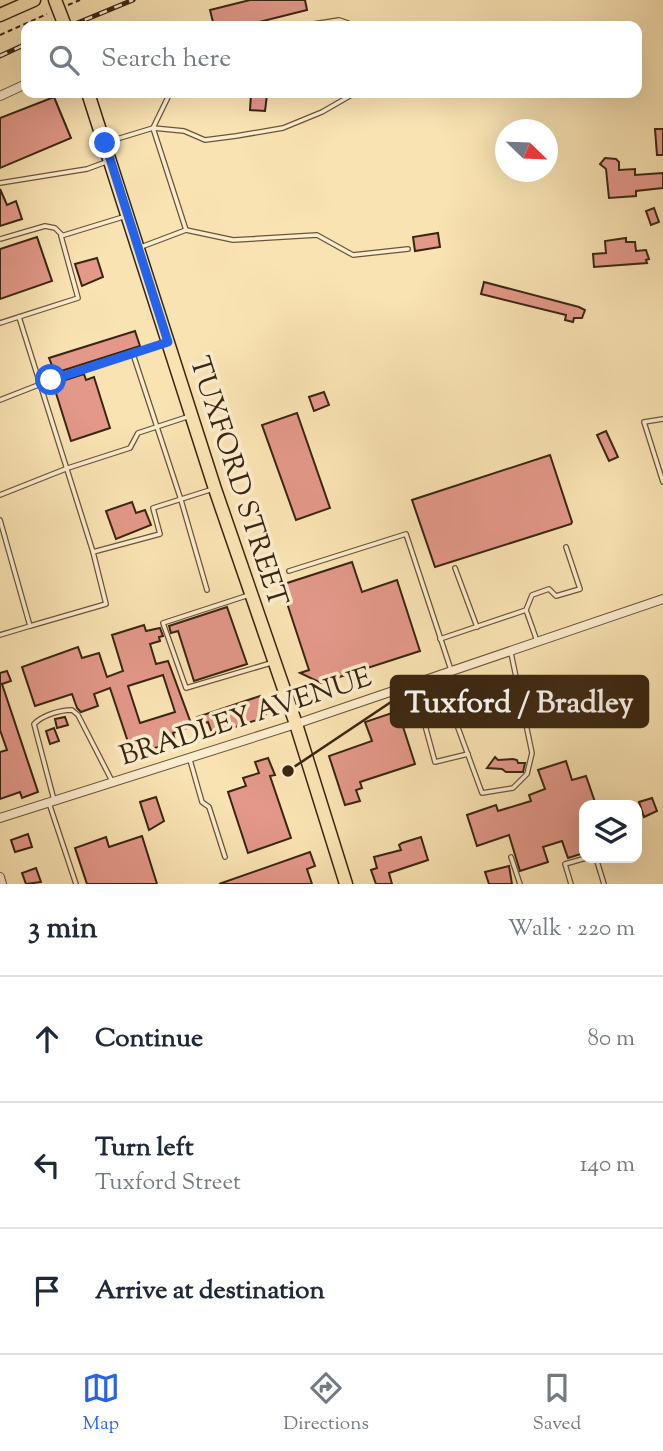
<!DOCTYPE html>
<meta charset="utf-8">
<style>
:root{--surface:#fff;--page:#f6f6f7;--text:#1f2937;--muted:#747a83;--line:#e0e1e3;--accent:#2563eb}
body{margin:0;font-family:"Sorts Mill Goudy",serif;background:var(--page);color:var(--text)}
.controls{position:absolute;right:21px;bottom:21px;display:grid;overflow:hidden;border-radius:14px;box-shadow:0 7px 28px #0002}
.controls button{width:63px;height:63px;display:grid;place-items:center;padding:0;border:0;border-bottom:2px solid var(--line);background:var(--surface);color:var(--text);font:35px sans-serif}
.compass{position:absolute;left:495px;top:119px;width:63px;height:63px;border-radius:50%;background:var(--surface);box-shadow:0 7px 28px #0002;rotate:113deg}
.stop{position:absolute;width:21px;height:21px;margin:-16px;border:5px solid #2563eb;border-radius:50%;background:#fff}
.stop.end{background:#2563eb;border-color:#fff;box-shadow:0 2px 7px #0008}
.list{margin:0;padding:0;list-style:none}
h2{display:flex;justify-content:space-between;align-items:center;height:91px;margin:0;padding:0 28px;font-size:30px}
h2 small{font-size:23px;font-weight:400;color:var(--muted)}
.list li{display:grid;grid-template-columns:46px 1fr auto;gap:21px;align-items:center;box-sizing:border-box;height:126px;padding:0 28px;border-top:2px solid var(--line)}
.list b{display:block;font-size:26px;white-space:nowrap}
.list p{margin:0;font-size:23px;white-space:nowrap;color:var(--muted)}
.list em{font-size:23px;font-style:normal;color:var(--muted)}
.icon{flex:none;width:38px;height:38px;fill:none;stroke:currentColor;stroke-width:2;stroke-linecap:round;stroke-linejoin:round}
.map{position:relative;flex:none;width:663px;height:884px;overflow:hidden}
.search{position:absolute;background:var(--surface);box-shadow:0 7px 28px #0002;left:21px;right:21px;top:21px;height:77px;display:flex;align-items:center;gap:18px;box-sizing:border-box;padding:0 24px;border-radius:14px;color:var(--muted);font-size:26px}
.sheet{height:469px;background:var(--surface)}
nav{display:flex;justify-content:space-around;align-items:center;box-sizing:border-box;height:98px;border-top:2px solid var(--line);background:var(--surface);font-size:19px;color:var(--muted)}
nav a{display:grid;justify-items:center;gap:4px}
nav .on{color:var(--accent)}
.map>svg:first-child{display:block}
</style>
<div class="map">
<svg width="663" height="884" viewBox="0 0 663 884">
<rect width="100%" height="100%" fill="#fae3b3"/>
<filter id="stains"><feTurbulence type="fractalNoise" baseFrequency=".00286" numOctaves="4"/><feColorMatrix values="0 0 0 0 .2 0 0 0 0 .09 0 0 0 0 .02 0 0 0 .5 -.17"/></filter>
<radialGradient id="worn" r=".72"><stop offset=".6" stop-color="#630" stop-opacity="0"/><stop offset="1" stop-color="#630" stop-opacity=".3"/></radialGradient>
<g fill="#e39889" stroke="#392610" stroke-width="2" fill-rule="evenodd">
<path d="M250,0H305L307,10L243,26H214L210,10Z"/>
<path d="M251,94L267,95L265,111L250,110Z"/>
<path d="M54,97L71,138L0,168V118Z"/>
<path d="M655,129H663V155H657Z"/>
<path d="M605,158L616,159L619,162V170L635,169V175L663,173V188L636,191V196L609,198L606,169L600,164Z"/>
<path d="M0,189L7,205L16,201L22,219L0,226Z"/>
<path d="M654,208L659,222L651,225L646,211Z"/>
<path d="M438,233L440,247L415,251L413,237Z"/>
<path d="M37,237L52,281L0,299V249Z"/>
<path d="M626,238V242H635L636,251L646,250L649,259L646,260L647,263L594,267L593,254L606,253L605,241Z"/>
<path d="M97,258L103,277L82,286L75,264Z"/>
<path d="M484,282L579,307L585,310L582,318H574L573,322L565,320L566,315L481,294Z"/>
<path d="M135,331L140,346L55,373L49,358Z"/>
<path d="M84,374L86,380L94,377L110,428L71,441L55,390L62,388L59,382Z"/>
<path d="M324,392L329,405L314,411L309,397Z"/>
<path d="M297,413L330,508L296,520L262,425Z"/>
<path d="M606,431L618,457L609,461L597,435Z"/>
<path d="M550,455L572,522L571,524L435,567L412,500Z"/>
<path d="M132,502L136,513L145,510L151,525L116,539L106,511Z"/>
<path d="M352,562L362,592L397,580L420,651L321,683L300,673L309,670L281,585Z"/>
<path d="M227,607L247,664L194,681L178,631L171,633L169,626Z"/>
<path d="M144,625L146,631L160,628L163,636L159,637L160,641L150,644L156,664L168,661L192,726L173,733L175,741L149,750L151,755L142,758L140,752L132,754L110,688L94,694L98,706L81,712L77,708L72,694L35,706L22,667L78,647L82,658L99,653L107,677L123,671L112,635ZM163,675L175,712L140,723L128,686Z"/>
<path d="M7,671L11,681L2,684L38,792L22,798L20,792L0,799V752L7,750L0,730V673Z"/>
<path d="M260,696L266,714L263,718L216,733H212L208,722L200,725L197,717Z"/>
<path d="M398,711L415,764L360,782L362,788L356,790L360,801L345,805L329,756L372,741L365,722Z"/>
<path d="M65,717L68,725L57,728L55,719Z"/>
<path d="M54,728L59,741L50,744L46,731Z"/>
<path d="M495,757L498,760L513,759L517,760L518,763H525L523,772H506L502,769L487,768Z"/>
<path d="M268,758L275,775L270,776L291,838L248,853L228,792L246,786L243,778L259,773L255,762Z"/>
<path d="M566,761L572,780L586,776L596,805H584V853L568,858L562,841L543,847L548,862L520,871L509,835L477,846L467,815L496,805L498,811L531,801L529,795L545,789L538,770Z"/>
<path d="M156,797L164,821L149,830L140,802Z"/>
<path d="M652,798L657,811L644,817L639,802Z"/>
<path d="M28,834L32,847L15,852L11,840Z"/>
<path d="M142,836L157,884H87L75,848L106,837L109,847Z"/>
<path d="M421,837L428,860L389,873L392,884H376L371,870L377,868L374,857L401,850L399,845L402,843Z"/>
<path d="M310,852L315,866L307,869L312,884H219Z"/>
<path d="M509,866L512,884H489L485,872Z"/>
<path d="M36,868L41,882L26,884L22,873Z"/>
</g>
<g fill="none" stroke-linecap="round" stroke-linejoin="round">
<g stroke="#695539" stroke-width="6">
<g id="lane">
<path d="M301,26L339,20L348,23L349,26"/>
<path d="M170,93L153,128L184,131L205,140L236,136L283,128L322,112L355,93"/>
<path d="M107,142L153,128L186,230L141,247"/>
<path d="M0,183L87,169L106,162"/>
<path d="M186,230L233,240L317,235L353,255L408,249"/>
<path d="M0,239L45,226L55,228L62,235"/>
<path d="M19,317L93,552L160,534L153,508L213,489"/>
<path d="M0,323L78,298L61,236L123,217"/>
<path d="M133,354L181,500L207,590"/>
<path d="M0,400L51,380L166,343"/>
<path d="M663,419L644,422L663,482"/>
<path d="M0,495L68,468L130,448L138,433L190,416"/>
<path d="M0,520L30,626L0,635"/>
<path d="M455,568L477,627"/>
<path d="M289,571L406,534L451,670"/>
<path d="M249,595L163,623L186,688L271,663"/>
<path d="M526,610L537,641"/>
<path d="M30,626L106,604L93,552"/>
<path d="M440,639L526,610L532,595L549,589L556,596L580,589L566,547"/>
<path d="M439,676L482,793L513,788L527,774L532,753L511,653"/>
<path d="M414,685L435,762L468,754"/>
<path d="M190,760L202,802L209,807L225,857"/>
<path d="M54,800L34,724C43,715 60,710 72,710L78,715L112,781"/>
<path d="M49,803L76,884"/>
<path d="M511,857L520,884"/>
<path d="M596,858L604,884"/>
<path d="M571,884L565,864L586,858"/>
</g>
</g>
<g stroke="#695539" stroke-width="10">
<g id="street">
<path d="M0,96L26,84"/>
<path d="M0,818L296,724L663,599"/>
<path d="M0,877L2,884"/>
</g>
</g>
<g stroke="#392610" stroke-width="15">
<g id="primary">
<path d="M55,0L65,26"/>
<path d="M0,15L34,0"/>
<path d="M88,93L215,489L296,724L346,884"/>
</g>
</g>
<g stroke="#392610" stroke-width="2" stroke-dasharray="5 3.5" stroke-linecap="butt">
<path d="M68,5L80,0"/>
<path d="M0,35L47,14"/>
</g>
<use href="#lane" stroke="#fcedce" stroke-width="3.5"/>
<use href="#street" stroke="#fcedce" stroke-width="8"/>
<use href="#primary" stroke="#fae3b3" stroke-width="12"/>
<g stroke="#392610" stroke-width="5">
<g id="rail">
<path d="M70,26L133,0"/>
<path d="M0,56L26,44"/>
</g>
</g>
<use href="#rail" stroke="#fcedce" stroke-width="2.5" stroke-dasharray="8" stroke-linecap="butt"/>
</g>
<g fill="none" stroke-linecap="round" stroke-linejoin="round">
<path stroke="#2563eb" stroke-width="9" d="M51,380L168,342L105,143"/>
</g>
<g text-anchor="middle" stroke-width="7" stroke-linejoin="round" paint-order="stroke">
<g font-size="28" fill="#392610" stroke="#fcedce">
<text transform="translate(240 481) rotate(72)" y="10">TUXFORD STREET</text>
<text transform="translate(245 715) rotate(-18)" y="10">BRADLEY AVENUE</text>
</g>
</g>
<path fill="none" stroke="#392610" stroke-width="2.5" d="M288 771L391 702"/>
<circle fill="#392610" stroke="#fcedce" stroke-width="2.5" cx="288" cy="771" r="7"/>
<rect fill="#392610" stroke="#392610" stroke-width="2.5" x="391" y="676" width="257" height="51" rx="7"/>
<g font-size="30" text-anchor="middle" font-weight="bold" fill="#fff">
<text x="519" y="712">Tuxford / Bradley</text>
</g>
<rect width="100%" height="100%" filter="url(#stains)"/>
<rect width="100%" height="100%" fill="url(#worn)"/>
</svg>
<div class="controls">
<button><svg class="icon" aria-label="layers" viewBox="0 0 24 24"><path d="M12 4l9 5-9 5-9-5zM3 14l9 5 9-5"/></svg></button>
</div>
<svg class="compass" viewBox="-18 -18 36 36"><path d="M0-13l5 13h-10z" fill="#e53935"/><path d="M0 13l5-13h-10z" fill="#747a83"/></svg>
<div class="stop" style="left:51px;top:380px"></div>
<div class="stop end" style="left:105px;top:143px"></div>
<div class="search"><svg class="icon" aria-label="search" viewBox="0 0 24 24"><circle cx="10" cy="10" r="6"/><path d="M15 15l6 6"/></svg>Search here</div>
</div>
<section class="sheet">
<h2>3 min<small>Walk · 220 m</small></h2>
<ul class="list">
<li><svg class="icon" aria-label="ahead" viewBox="0 0 24 24"><path d="M12 20V5M6 11l6-6 6 6"/></svg><div><b>Continue</b></div><em>80 m</em></li>
<li><svg class="icon" aria-label="left" viewBox="0 0 24 24"><path d="M17 20v-9H6M10 6l-5 5 5 5"/></svg><div><b>Turn left</b><p>Tuxford Street</p></div><em>140 m</em></li>
<li><svg class="icon" aria-label="arrive" viewBox="0 0 24 24"><path d="M6 21V4h12l-3 4 3 4H6"/></svg><div><b>Arrive at destination</b></div></li>
</ul>
</section>
<nav>
<a class="on"><svg class="icon" aria-label="map" viewBox="0 0 24 24"><path d="M3 6l6-2 6 2 6-2v14l-6 2-6-2-6 2zM9 4v14M15 6v14"/></svg>Map</a>
<a><svg class="icon" aria-label="directions" viewBox="0 0 24 24"><path d="M12 3l9 9-9 9-9-9zM9 14v-3h6M13 9l2 2-2 2"/></svg>Directions</a>
<a><svg class="icon" aria-label="saved" viewBox="0 0 24 24"><path d="M7 4h10v16l-5-4-5 4z"/></svg>Saved</a>
</nav>
